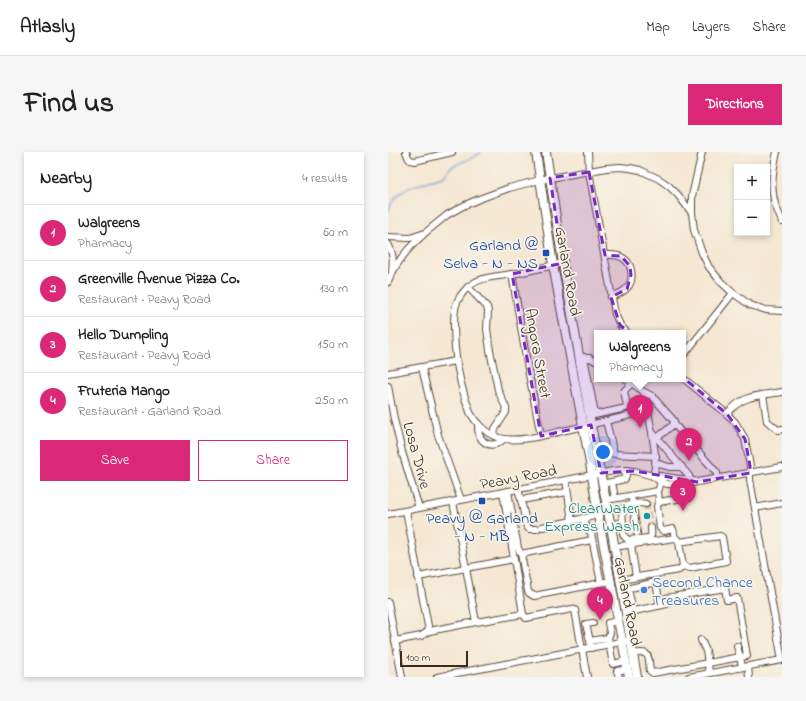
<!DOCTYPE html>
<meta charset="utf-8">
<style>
:root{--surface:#fff;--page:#f6f6f6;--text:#222;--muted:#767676;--line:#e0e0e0;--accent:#db2777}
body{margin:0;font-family:"Indie Flower",sans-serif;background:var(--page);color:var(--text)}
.controls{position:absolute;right:12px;top:12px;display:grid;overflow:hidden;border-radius:0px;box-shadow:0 2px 6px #0003}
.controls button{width:36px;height:36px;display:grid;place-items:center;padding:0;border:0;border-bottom:1px solid var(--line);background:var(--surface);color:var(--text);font:20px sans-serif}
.scale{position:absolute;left:12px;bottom:10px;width:68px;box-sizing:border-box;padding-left:4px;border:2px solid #3b2a1e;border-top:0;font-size:11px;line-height:14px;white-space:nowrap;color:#3b2a1e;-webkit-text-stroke:3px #f7f3e8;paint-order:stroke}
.you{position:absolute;left:215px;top:300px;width:14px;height:14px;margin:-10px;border:3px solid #fff;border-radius:50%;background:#1a73e8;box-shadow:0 0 0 6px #1a73e833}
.badge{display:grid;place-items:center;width:26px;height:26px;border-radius:50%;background:var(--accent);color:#fff;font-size:13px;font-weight:700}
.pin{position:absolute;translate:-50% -33px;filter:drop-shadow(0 1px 2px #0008)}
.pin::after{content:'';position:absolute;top:21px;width:14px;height:12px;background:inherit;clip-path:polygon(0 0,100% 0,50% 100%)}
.popup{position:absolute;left:206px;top:178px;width:92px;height:52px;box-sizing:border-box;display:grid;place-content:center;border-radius:0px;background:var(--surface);filter:drop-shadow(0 1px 3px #0005);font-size:13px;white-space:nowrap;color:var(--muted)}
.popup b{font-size:15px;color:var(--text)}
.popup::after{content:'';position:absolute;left:50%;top:100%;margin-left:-8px;border:8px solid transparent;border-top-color:var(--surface)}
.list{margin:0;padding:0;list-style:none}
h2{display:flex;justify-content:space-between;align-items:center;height:52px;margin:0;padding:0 16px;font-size:17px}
h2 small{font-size:13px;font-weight:400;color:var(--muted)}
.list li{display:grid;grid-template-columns:26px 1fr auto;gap:12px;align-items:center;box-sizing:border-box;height:56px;padding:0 16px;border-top:1px solid var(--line)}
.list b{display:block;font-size:15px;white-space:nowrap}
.list p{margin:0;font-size:13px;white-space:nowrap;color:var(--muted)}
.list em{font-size:13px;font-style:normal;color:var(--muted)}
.actions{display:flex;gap:8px;padding:12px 16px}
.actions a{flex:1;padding:9px 0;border:1px solid var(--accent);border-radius:0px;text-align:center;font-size:14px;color:var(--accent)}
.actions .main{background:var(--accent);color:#fff}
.map{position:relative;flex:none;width:394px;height:525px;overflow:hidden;border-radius:0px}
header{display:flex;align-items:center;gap:24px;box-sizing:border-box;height:56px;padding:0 20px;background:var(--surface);border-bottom:1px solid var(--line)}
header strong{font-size:19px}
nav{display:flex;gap:22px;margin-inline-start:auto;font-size:14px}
.intro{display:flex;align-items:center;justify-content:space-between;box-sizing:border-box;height:96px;padding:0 24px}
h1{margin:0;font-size:28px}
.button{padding:10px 18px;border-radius:0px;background:var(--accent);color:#fff;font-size:14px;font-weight:700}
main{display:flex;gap:24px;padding:0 24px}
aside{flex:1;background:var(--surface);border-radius:0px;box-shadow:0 2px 6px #0003}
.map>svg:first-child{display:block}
</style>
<header>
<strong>Atlasly</strong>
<nav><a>Map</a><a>Layers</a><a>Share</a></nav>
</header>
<div class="intro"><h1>Find us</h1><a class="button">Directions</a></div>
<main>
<aside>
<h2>Nearby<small>4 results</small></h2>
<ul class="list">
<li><span class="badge">1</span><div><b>Walgreens</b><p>Pharmacy</p></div><em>60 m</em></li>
<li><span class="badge">2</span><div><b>Greenville Avenue Pizza Co.</b><p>Restaurant · Peavy Road</p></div><em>130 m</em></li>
<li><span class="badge">3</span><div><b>Hello Dumpling</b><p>Restaurant · Peavy Road</p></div><em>150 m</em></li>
<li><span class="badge">4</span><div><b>Fruteria Mango</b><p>Restaurant · Garland Road</p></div><em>250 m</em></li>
</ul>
<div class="actions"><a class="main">Save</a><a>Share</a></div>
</aside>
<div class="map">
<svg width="394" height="525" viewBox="0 0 394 525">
<rect width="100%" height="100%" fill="#f7f3e8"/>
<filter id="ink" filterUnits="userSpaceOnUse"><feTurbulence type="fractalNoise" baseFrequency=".025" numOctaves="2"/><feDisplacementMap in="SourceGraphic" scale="8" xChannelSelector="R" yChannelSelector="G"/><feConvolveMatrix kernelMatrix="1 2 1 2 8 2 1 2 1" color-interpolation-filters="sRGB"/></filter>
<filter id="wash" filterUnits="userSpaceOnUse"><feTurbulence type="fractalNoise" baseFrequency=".012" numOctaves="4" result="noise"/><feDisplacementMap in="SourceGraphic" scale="16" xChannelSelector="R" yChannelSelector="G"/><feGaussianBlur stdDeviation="0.9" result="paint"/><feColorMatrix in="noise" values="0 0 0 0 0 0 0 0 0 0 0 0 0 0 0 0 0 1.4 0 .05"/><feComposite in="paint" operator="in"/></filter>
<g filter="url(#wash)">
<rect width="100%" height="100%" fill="#f5e7d2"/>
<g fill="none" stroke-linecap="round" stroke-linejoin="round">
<path stroke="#6e9fd8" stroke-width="1.5" d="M0,59C10,34 31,32 55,25L57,23L63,15L86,5L91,2L93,0"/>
</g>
</g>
<g filter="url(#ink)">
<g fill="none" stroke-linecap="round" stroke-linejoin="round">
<path stroke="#d0c1ae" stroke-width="6" stroke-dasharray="6 3" stroke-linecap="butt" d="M258,352L263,376"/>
<g stroke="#574639" stroke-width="8">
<g id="minor">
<path d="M18,0L20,5L22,8L27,9L64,0"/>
<path d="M200,0L201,20L227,162L232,173L239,181"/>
<path d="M389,0C385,16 382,35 387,52C389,58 392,64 394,70"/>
<path d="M304,61V44L314,0"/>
<path d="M0,85L22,86L37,81L59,63L75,54L91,47L121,36L152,28L218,16L232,15L242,16L252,18L271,27L281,34L290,43L304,61L306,78L314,101L321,115L333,130L345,141L362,153L378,158L394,159"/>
<path d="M0,92C6,103 5,108 4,119"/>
<path d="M217,103C222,103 228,102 233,105C245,110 247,129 238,137C234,141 228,143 223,145"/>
<path d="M175,111C158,115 141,119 124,122C109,125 91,124 79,136C74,141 70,147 68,153C66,160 66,168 66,175C66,200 70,225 78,249C80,253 81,257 82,260C88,272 99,282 111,286C128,291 157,283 174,279C203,273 231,266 260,259"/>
<path d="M124,122L140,217L153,284"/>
<path d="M0,130C7,112 20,96 35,83"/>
<path d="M80,135L99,155L100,159L99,177L102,198L110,238L118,256V260L107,277L106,284"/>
<path d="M295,204L345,141"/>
<path d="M196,205L207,262"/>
<path d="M194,206H202L209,210"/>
<path d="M34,216L50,283L73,348"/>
<path d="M0,221L68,209"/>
<path d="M295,226L339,262L347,270L357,287L362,314V328L367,356L394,508L301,525"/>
<path d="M238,227L256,240L264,280L301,324L302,328"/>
<path d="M0,234L6,267L14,300L31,356"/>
<path d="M256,240L264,244L286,269V272"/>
<path d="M375,243L379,269L390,278L394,277"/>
<path d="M339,262C355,242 371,244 394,240"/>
<path d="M202,264L238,256L239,254L236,239L244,231"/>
<path d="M218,269L226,302L268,304"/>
<path d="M90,272C89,290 102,299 116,287"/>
<path d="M264,281C266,296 270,310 265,324"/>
<path d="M269,286L286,272L329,321V326"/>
<path d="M268,311L281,315H294"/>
<path d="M271,324L306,329"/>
<path d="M178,328L184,369L210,363"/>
<path d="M224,330L227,346"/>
<path d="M214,332L237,327L239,318"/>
<path d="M130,337L133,348L179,340"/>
<path d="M120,339L130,396L133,402L204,388"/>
<path d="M270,339L271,350L295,346L297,343L295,333"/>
<path d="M115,340L126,407"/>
<path d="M133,348L139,375L141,377H149"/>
<path d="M218,348L270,339L271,337L274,324"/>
<path d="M244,348L249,381"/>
<path d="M271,350L269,354L272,376L274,378L276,379L285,377L287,386"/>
<path d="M367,356L394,351"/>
<path d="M18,359L41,479L88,470L78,416L65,350"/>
<path d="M0,362L225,319L234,318L247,319L265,324L273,330L279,332L295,333L309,330L394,315"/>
<path d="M195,366L197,373L203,381L213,431L222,429"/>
<path d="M235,371V382L237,385L240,388L260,386C265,384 263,381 263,376"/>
<path d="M222,372L235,371C235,367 233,360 235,357C238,352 253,350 258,352"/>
<path d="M154,375L184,369"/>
<path d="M291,390L332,384L334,385L338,409L302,416L295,414"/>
<path d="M243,393L248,425"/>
<path d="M226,395L287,386L289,387L291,390L295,414L291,418L232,428"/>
<path d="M133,402L140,439L141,441L146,444L213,431"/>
<path d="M30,425L126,407L135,462L88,470"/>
<path d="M240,437L245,459"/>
<path d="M234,438L268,430L272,453"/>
<path d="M0,450L14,525"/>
<path d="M237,461L279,452L278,446L337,436L339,448L349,446L359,504L352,505L349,494"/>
<path d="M135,462L138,466L184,457L187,458L199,525"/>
<path d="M230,469L220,471L222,481L220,486L225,512L238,509"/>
<path d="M313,488L318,499L320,511L352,505L354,515"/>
<path d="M7,489L33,484L41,479"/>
<path d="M202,489L198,472L205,471"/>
<path d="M203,496L202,489L220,486"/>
<path d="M245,502C263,498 260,504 262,519L265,521L320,511L321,521"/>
<path d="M360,514L361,525"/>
<path d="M49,525L238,489"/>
<path d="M231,525L229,519L239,517"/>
</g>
</g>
<g stroke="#574639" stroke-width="10">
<g id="major">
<path d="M148,0L165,113L202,311L210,363L241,525"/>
<path d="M158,0L175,111L203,273L224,380L249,525"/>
</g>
</g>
<use href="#minor" stroke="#fff" stroke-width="6"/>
<use href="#major" stroke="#fff" stroke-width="8"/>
</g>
</g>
<path fill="#7b2cbf" fill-opacity="0.2" stroke="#7b2cbf" stroke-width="3" stroke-dasharray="8 5" stroke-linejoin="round" d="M201,20L217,103L233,104L242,114L243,123L239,137L223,145L232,173L339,262L357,287L362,314V321L309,330L247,319L213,321L203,273L153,284L124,122L175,111L162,26Z"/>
<g fill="#1a4fb4" stroke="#f7f3e8" stroke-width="1.5">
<rect x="154" y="97" width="8" height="8" rx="2"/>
<rect x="90" y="345" width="8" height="8" rx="2"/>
</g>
<circle fill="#0f9aa8" stroke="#f7f3e8" stroke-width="1.5" cx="259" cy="364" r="4"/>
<circle fill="#3f7fe0" stroke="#f7f3e8" stroke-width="1.5" cx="256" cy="438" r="4"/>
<g text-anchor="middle" stroke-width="3.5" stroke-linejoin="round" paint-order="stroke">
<g font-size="16" fill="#164399" stroke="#f7f3e8" text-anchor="end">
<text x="150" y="98">Garland @<tspan x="150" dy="18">Selva - N - NS</tspan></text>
<text x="94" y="371" text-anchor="middle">Peavy @ Garland<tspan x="94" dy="18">- N - MB</tspan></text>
</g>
<g font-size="16" fill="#3b2a1e" stroke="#f7f3e8">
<text transform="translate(181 119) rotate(80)" y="6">Garland Road</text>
<text transform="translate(151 201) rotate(80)" y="6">Angora Street</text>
<text transform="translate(30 303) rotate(75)" y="6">Losa Drive</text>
<text transform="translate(130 324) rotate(-11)" y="6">Peavy Road</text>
<text transform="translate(241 449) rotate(79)" y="6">Garland Road</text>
</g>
<g font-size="16" fill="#0d838f" stroke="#f7f3e8" text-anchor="end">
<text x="251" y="361">ClearWater<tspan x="251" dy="18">Express Wash</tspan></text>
</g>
<g font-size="16" fill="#366cbe" stroke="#f7f3e8" text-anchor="start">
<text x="264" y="435">Second Chance<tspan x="264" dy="18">Treasures</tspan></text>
</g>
</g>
</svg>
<div class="controls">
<button>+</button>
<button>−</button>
</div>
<div class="scale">100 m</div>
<div class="you"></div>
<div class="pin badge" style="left:252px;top:276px">1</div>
<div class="popup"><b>Walgreens</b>Pharmacy</div>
<div class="pin badge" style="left:301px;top:309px">2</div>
<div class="pin badge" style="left:295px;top:359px">3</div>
<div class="pin badge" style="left:212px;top:468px">4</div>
</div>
</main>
